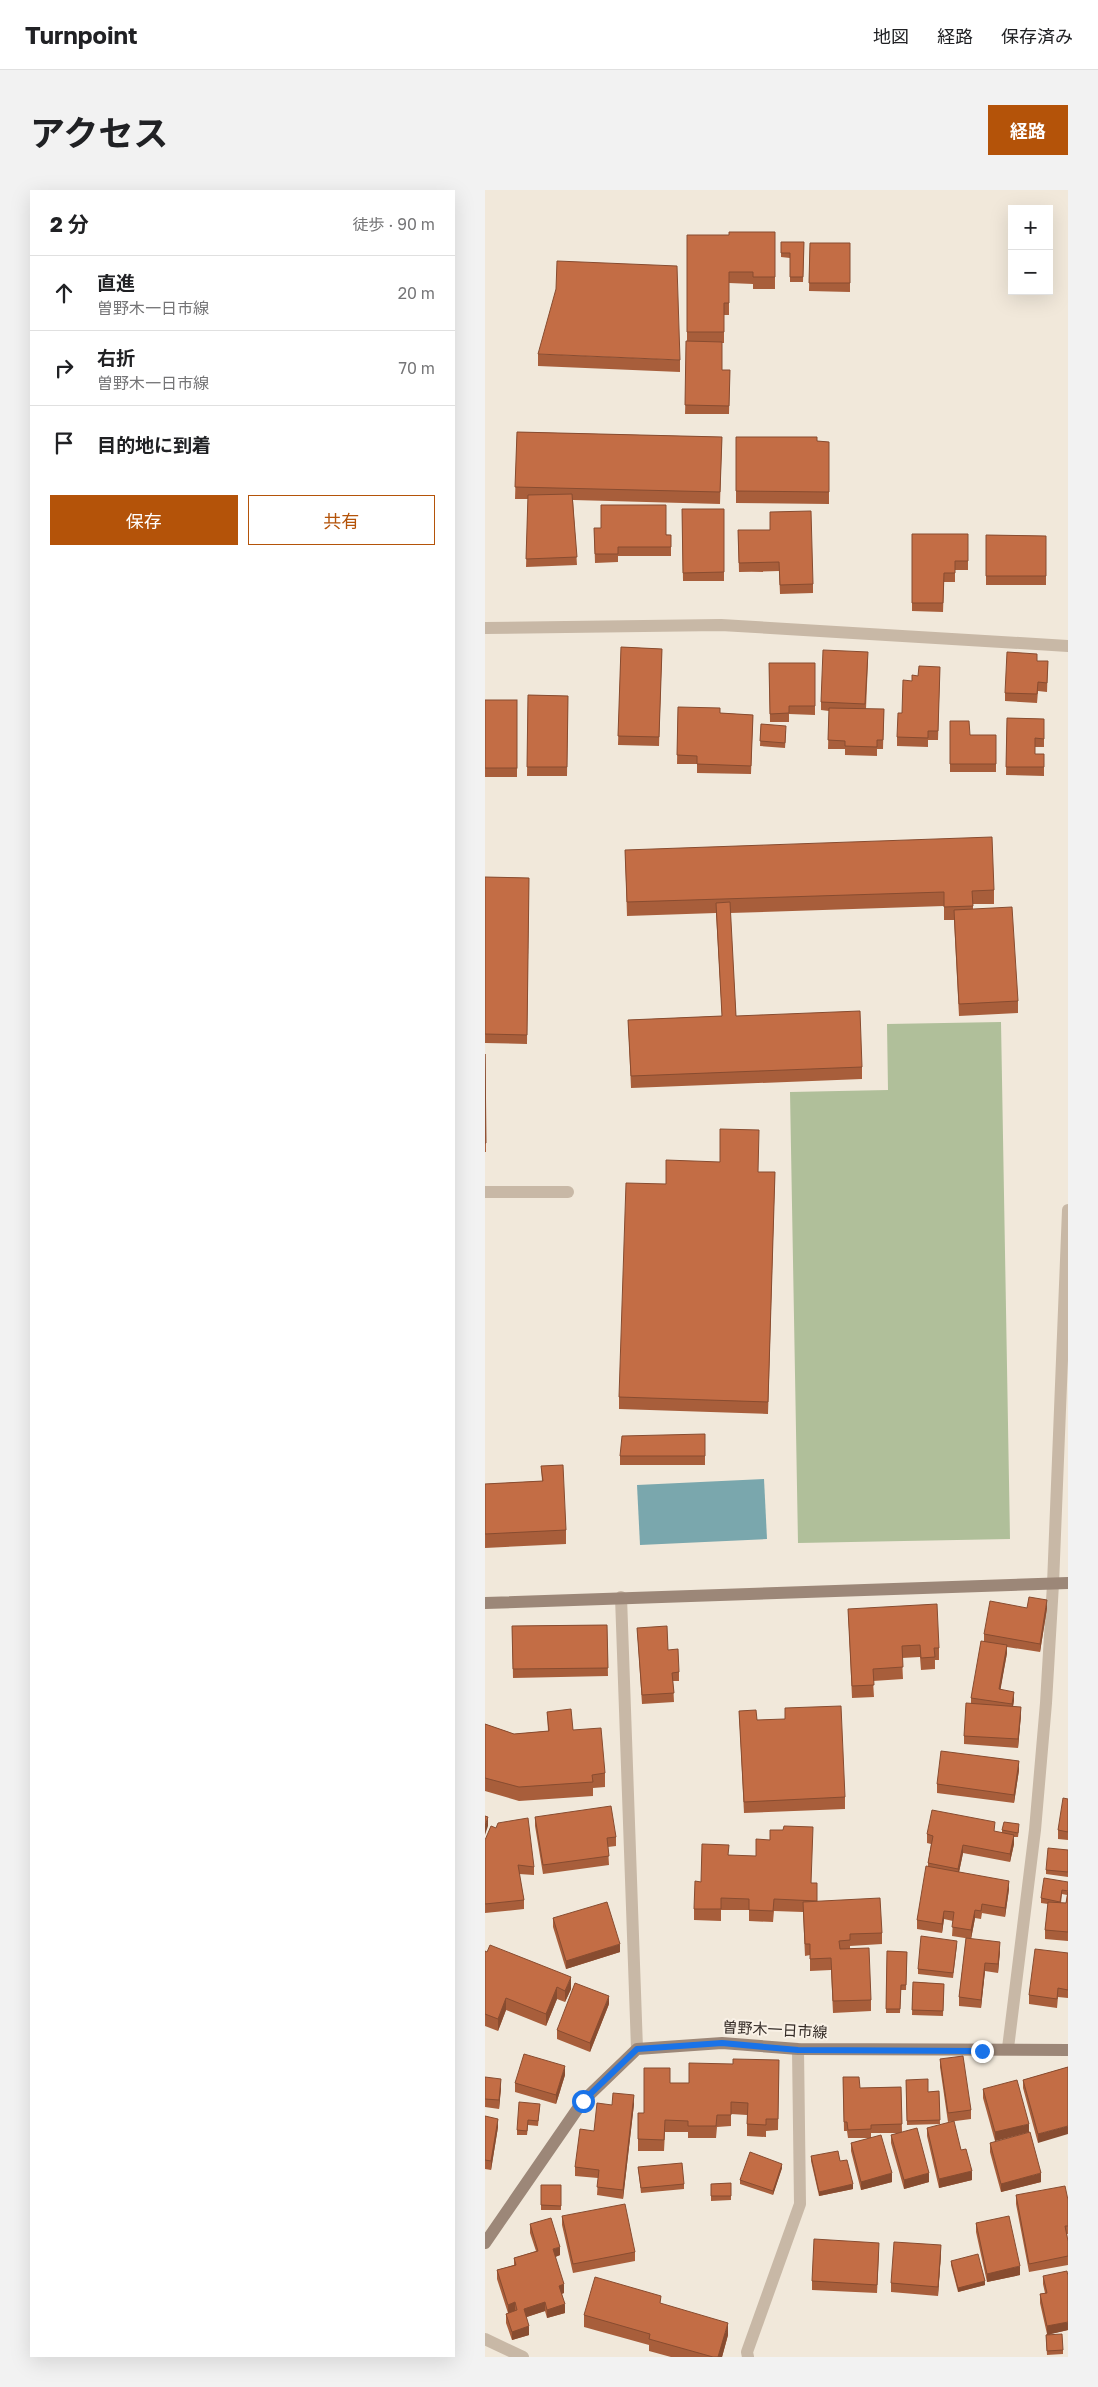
<!DOCTYPE html>
<html lang="ja">
<meta charset="utf-8">
<style>
:root{--surface:#fff;--page:#f2f2f2;--text:#202124;--muted:#757577;--line:#e0e0e0;--accent:#b45309}
body{margin:0;font-family:"Golos Text","Noto Sans JP",sans-serif;background:var(--page);color:var(--text)}
.controls{position:absolute;right:15px;top:15px;display:grid;overflow:hidden;border-radius:0px;box-shadow:0 5px 20px #0002}
.controls button{width:45px;height:45px;display:grid;place-items:center;padding:0;border:0;border-bottom:1px solid var(--line);background:var(--surface);color:var(--text);font:25px sans-serif}
.stop{position:absolute;width:15px;height:15px;margin:-11px;border:4px solid #1a73e8;border-radius:50%;background:#fff}
.stop.end{background:#1a73e8;border-color:#fff;box-shadow:0 1px 5px #0008}
.list{margin:0;padding:0;list-style:none}
h2{display:flex;justify-content:space-between;align-items:center;height:65px;margin:0;padding:0 20px;font-size:21px}
h2 small{font-size:16px;font-weight:400;color:var(--muted)}
.list li{display:grid;grid-template-columns:32px 1fr auto;gap:15px;align-items:center;box-sizing:border-box;height:75px;padding:0 20px;border-top:1px solid var(--line)}
.list b{display:block;font-size:19px;white-space:nowrap}
.list p{margin:0;font-size:16px;white-space:nowrap;color:var(--muted)}
.list em{font-size:16px;font-style:normal;color:var(--muted)}
.actions{display:flex;gap:10px;padding:15px 20px}
.actions a{flex:1;padding:11px 0;border:1px solid var(--accent);border-radius:0px;text-align:center;font-size:18px;color:var(--accent)}
.actions .main{background:var(--accent);color:#fff}
.icon{flex:none;width:28px;height:28px;fill:none;stroke:currentColor;stroke-width:2;stroke-linecap:round;stroke-linejoin:round}
.map{position:relative;flex:none;width:583px;height:2167px;overflow:hidden;border-radius:0px}
header{display:flex;align-items:center;gap:30px;box-sizing:border-box;height:70px;padding:0 25px;background:var(--surface);border-bottom:1px solid var(--line)}
header strong{font-size:24px}
nav{display:flex;gap:28px;margin-inline-start:auto;font-size:18px}
.intro{display:flex;align-items:center;justify-content:space-between;box-sizing:border-box;height:120px;padding:0 30px}
h1{margin:0;font-size:35px}
.button{padding:12px 22px;border-radius:0px;background:var(--accent);color:#fff;font-size:18px;font-weight:700}
main{display:flex;gap:30px;padding:0 30px}
aside{flex:1;background:var(--surface);border-radius:0px;box-shadow:0 5px 20px #0002}
.map>svg:first-child{display:block}
</style>
<header>
<strong>Turnpoint</strong>
<nav><a>地図</a><a>経路</a><a>保存済み</a></nav>
</header>
<div class="intro"><h1>アクセス</h1><a class="button">経路</a></div>
<main>
<aside>
<h2>2 分<small>徒歩 · 90 m</small></h2>
<ul class="list">
<li><svg class="icon" aria-label="ahead" viewBox="0 0 24 24"><path d="M12 20V5M6 11l6-6 6 6"/></svg><div><b>直進</b><p>曽野木一日市線</p></div><em>20 m</em></li>
<li><svg class="icon" aria-label="right" viewBox="0 0 24 24"><path d="M7 20v-9h11M14 6l5 5-5 5"/></svg><div><b>右折</b><p>曽野木一日市線</p></div><em>70 m</em></li>
<li><svg class="icon" aria-label="arrive" viewBox="0 0 24 24"><path d="M6 21V4h12l-3 4 3 4H6"/></svg><div><b>目的地に到着</b></div></li>
</ul>
<div class="actions"><a class="main">保存</a><a>共有</a></div>
</aside>
<div class="map">
<svg width="583" height="2167" viewBox="0 0 583 2167">
<rect width="100%" height="100%" fill="#f1e8da"/>
<path fill="#b0bf9a" d="M516,832L525,1349L313,1353L305,902L403,900L402,834Z"/>
<path fill="#7aa7ad" d="M279,1289L282,1349L155,1355L152,1295Z"/>
<g fill="none" stroke-linecap="round" stroke-linejoin="round">
<g stroke="#c8b8a6" stroke-width="12">
<path d="M0,438L236,435L583,456"/>
<path d="M0,1002H83"/>
<path d="M136,1407L152,1859"/>
<path d="M523,1858L550,1640L561,1513L568,1394L583,1020"/>
<path d="M0,2149L38,2167"/>
<path d="M263,2167L262,2162L315,2014L313,1859"/>
</g>
<g stroke="#9c8778" stroke-width="12">
<path d="M0,1413L583,1393"/>
<path d="M0,2053L98,1911L152,1859L237,1853L313,1859L583,1860"/>
</g>
</g>
<g fill="#a85e3b" fill-rule="evenodd">
<path d="M290,42V99H268V94L244,93V125H239V153H237V180H245L244,224H200L202,151V45H244Z"/>
<path d="M296,52H319L318,92H305V68L296,67Z"/>
<path d="M325,53H365V102L324,101Z"/>
<path d="M53,164L195,170V182L53,176Z"/>
<path d="M32,242L237,247L235,314L88,310L92,375L41,377L43,309H30Z"/>
<path d="M251,247L344,252V314L251,313Z"/>
<path d="M197,319H239V391H198Z"/>
<path d="M109,338L186,345V366H133V372L110,373Z"/>
<path d="M253,340L328,394V403L295,404L294,381L254,382Z"/>
<path d="M427,344H483V380H470V392H459L458,422L427,421Z"/>
<path d="M501,345L561,346V395H501Z"/>
<path d="M136,457L177,459L174,556L133,555Z"/>
<path d="M383,471L381,519H399L398,559H392V566L360,565V559H343L344,521L336,520V512Z"/>
<path d="M552,471H563L562,502L553,501L552,513L520,511V503Z"/>
<path d="M284,473H330V525L304,524V532H285Z"/>
<path d="M455,477L453,550H443V557L412,556V547L417,523L427,491L433,486Z"/>
<path d="M43,505L83,506L82,586H42Z"/>
<rect x="0" y="510" width="32" height="77"/>
<path d="M193,517L235,523L268,525L266,584L212,583V574H192Z"/>
<path d="M522,528L559,529V557H550V564H559V586L521,585Z"/>
<path d="M465,531L485,545H511V582H465Z"/>
<path d="M276,534L301,541L300,558L275,556Z"/>
<path d="M140,660L509,700V714H488V719L533,811V823L474,826L469,730H459V716L245,723L251,826L377,877V889L146,898L143,830L237,826L231,723L142,726Z"/>
<path d="M0,687L44,688L42,854L0,853Z"/>
<path d="M0,864L1,962H0Z"/>
<path d="M290,982L283,1224L134,1219V1207L181,994Z"/>
<path d="M220,1244V1275H135V1266Z"/>
<path d="M56,1276L81,1340V1354L0,1358V1294L57,1291Z"/>
<path d="M542,1418H562L555,1462L522,1457V1463L515,1500L529,1510L528,1516L536,1525L533,1558L479,1554V1546L486,1513V1508L499,1451V1444Z"/>
<path d="M363,1419L454,1458V1470H450V1479L436,1480L435,1467L417,1468L418,1489L388,1491L389,1507L367,1508Z"/>
<path d="M122,1435L123,1486L28,1488L27,1436Z"/>
<path d="M152,1438L183,1460L194,1482V1491H188L189,1512L157,1514Z"/>
<path d="M254,1521L272,1530L360,1607V1619L259,1623Z"/>
<path d="M62,1522L88,1540L120,1583V1597L108,1598V1606L34,1611L0,1601V1534L29,1544L63,1541Z"/>
<path d="M534,1580L529,1613L452,1603V1594Z"/>
<path d="M583,1609V1650L573,1649V1640Z"/>
<path d="M50,1627L131,1647V1656L123,1657L124,1675L58,1684L50,1636Z"/>
<path d="M534,1639L533,1647H529V1654L525,1672L478,1663L474,1682L524,1699L520,1727L497,1723L496,1729L490,1728L486,1749L467,1746L468,1731L459,1729L457,1743L432,1739V1730L443,1677V1673L446,1654L442,1653V1644L510,1642L517,1643V1640Z"/>
<path d="M0,1650L49,1677V1685L34,1684L39,1710V1719L0,1723Z"/>
<path d="M583,1660V1687L561,1684V1680Z"/>
<path d="M244,1665L327,1693L332,1711L397,1743V1754L365,1756V1759L386,1810V1821L348,1823L346,1780L325,1781V1765L320,1766L318,1722L289,1721L288,1732L264,1731V1720H236V1731L209,1730V1719L216,1692Z"/>
<path d="M583,1692V1751L560,1749V1740L563,1714L556,1713V1708ZM577,1704L582,1705L581,1713H576Z"/>
<path d="M68,1728L135,1762L81,1779L68,1737Z"/>
<path d="M481,1748L515,1761L513,1783L500,1781L496,1818L474,1816V1807Z"/>
<path d="M472,1755L468,1788L433,1784V1779Z"/>
<path d="M0,1761L86,1799L80,1812L72,1809L61,1836L21,1820L13,1841L0,1836Z"/>
<path d="M402,1761L422,1762L421,1800H416L415,1823H401Z"/>
<path d="M583,1763V1808L573,1807L572,1818L544,1814V1805Z"/>
<path d="M428,1792L459,1794L458,1826L427,1825Z"/>
<path d="M124,1814L105,1862L72,1849V1840Z"/>
<path d="M455,1869L486,1920V1929L463,1932L455,1877Z"/>
<path d="M294,1870L293,1940L281,1941V1947L262,1946V1925L246,1924V1936L232,1937L231,1948H203V1942H180L179,1961H153V1923H159L204,1893L248,1874Z"/>
<path d="M583,1877L553,1953L538,1898V1890Z"/>
<path d="M80,1885L71,1914L30,1902V1893Z"/>
<path d="M0,1887L16,1898L14,1919L0,1917Z"/>
<path d="M358,1887L375,1898L416,1897L417,1942L444,1992L419,1999L406,1953V1945L413,1943H386V1948L407,1992L376,2000L366,1961V1953L386,1948H363L362,1941H359Z"/>
<path d="M421,1890L443,1902L454,1901L455,1934L422,1935Z"/>
<path d="M498,1899L544,1942L510,1951L498,1908Z"/>
<path d="M55,1914L53,1936L43,1935L42,1945H32V1940Z"/>
<path d="M149,1914L138,2009L112,2005L113,1988L90,1986V1977L109,1941L127,1915Z"/>
<path d="M0,1926L13,1937L6,1980L0,1979Z"/>
<path d="M442,1938L476,1960L487,1990L454,1998L442,1946Z"/>
<path d="M505,1953L556,1992L516,2002L505,1962Z"/>
<path d="M326,1966L355,1971L368,1999L334,2006L326,1971Z"/>
<path d="M153,1977L199,1994V1999L156,2003Z"/>
<path d="M297,1978L288,2005L255,1994V1990Z"/>
<path d="M246,1993V2010L226,2011V1994Z"/>
<rect x="56" y="1995" width="20" height="25"/>
<path d="M531,2005L583,2010V2044H582L583,2051V2075L544,2082L531,2014Z"/>
<path d="M77,2026L150,2062V2071L88,2083L77,2035Z"/>
<path d="M491,2033L535,2085L502,2092L491,2042Z"/>
<path d="M45,2034L75,2065L70,2067L79,2103L77,2104L80,2123L62,2128L60,2121L41,2127L44,2145L27,2150L21,2133V2124L23,2123L12,2089V2080L29,2075V2068L51,2061L45,2043Z"/>
<path d="M394,2062L392,2103L327,2100V2091Z"/>
<path d="M456,2064L453,2106L406,2102V2093Z"/>
<path d="M466,2071L500,2095L473,2102L466,2075Z"/>
<path d="M558,2086L583,2140L565,2144L578,2160V2164L562,2165L561,2149V2145L562,2144L555,2113V2104L560,2103L558,2094Z"/>
<path d="M176,2114L243,2145L237,2167H186L164,2161V2155L99,2137V2125Z"/>
</g>
<g fill="#884c30">
<path d="M562,1410V1418L555,1462V1454Z"/>
<path d="M522,1455V1463L514,1508V1499Z"/>
<path d="M529,1502V1510L527,1523V1514Z"/>
<path d="M536,1517V1525L533,1558V1549Z"/>
<path d="M534,1571V1580L529,1613V1605Z"/>
<path d="M3,1627V1636L0,1645V1636Z"/>
<path d="M529,1645V1654L525,1672V1664Z"/>
<path d="M478,1655V1663L473,1687V1679Z"/>
<path d="M524,1691V1699L520,1727V1718Z"/>
<path d="M490,1720V1728L486,1749V1740Z"/>
<path d="M459,1721V1729L457,1743V1734Z"/>
<path d="M515,1752V1761L513,1783V1774Z"/>
<path d="M135,1754V1762L81,1779V1771Z"/>
<path d="M500,1773V1781L496,1818V1810Z"/>
<path d="M86,1787V1799L80,1812V1801Z"/>
<path d="M72,1797V1809L61,1836V1824Z"/>
<path d="M124,1806V1814L105,1862V1853Z"/>
<path d="M21,1808V1820L13,1841V1829Z"/>
<path d="M80,1876V1885L71,1914V1905Z"/>
<path d="M16,1889V1898L14,1919V1910Z"/>
<path d="M149,1905V1914L138,2009V2000Z"/>
<path d="M13,1929V1937L6,1980V1971Z"/>
<path d="M544,1934V1942L510,1951V1942Z"/>
<path d="M583,1936V1944L553,1953V1944Z"/>
<path d="M297,1974V1978L288,2005V2001Z"/>
<path d="M487,1981V1990L454,1998V1989Z"/>
<path d="M407,1983V1992L376,2000V1992Z"/>
<path d="M444,1983V1992L419,1999V1990Z"/>
<path d="M556,1983V1992L516,2002V1994Z"/>
<path d="M368,1994V1999L334,2006V2002Z"/>
<path d="M456,2055V2064L453,2106V2097Z"/>
<path d="M75,2057V2065L68,2068V2059Z"/>
<path d="M535,2076V2085L502,2092V2084Z"/>
<path d="M500,2091V2095L473,2102V2098Z"/>
<path d="M79,2094V2103L74,2104V2096Z"/>
<path d="M30,2112V2121L23,2123V2115Z"/>
<path d="M60,2112V2121L39,2128V2119Z"/>
<path d="M80,2114V2123L62,2128V2120Z"/>
<path d="M583,2132V2140L562,2145V2136Z"/>
<path d="M243,2133V2145L237,2167H233Z"/>
<path d="M44,2136V2145L27,2150V2142Z"/>
</g>
<g fill="#c36d45" stroke="#884c30">
<path d="M244,42H290V87H268V82H244V113H239V142H202V45H244Z"/>
<path d="M296,52H319L318,87H305V63H296Z"/>
<path d="M325,53H365V93H324Z"/>
<path d="M72,71L192,76L195,170L53,164L71,99Z"/>
<path d="M201,151L237,152V180H245L244,216L200,215Z"/>
<path d="M32,242L237,247L235,302L30,297Z"/>
<path d="M251,247H332V251L344,252V302L251,301Z"/>
<path d="M87,304L92,367L41,369L43,305Z"/>
<path d="M116,315H181V345H186V357H133V364H110L109,338H116Z"/>
<path d="M197,319H239V382L198,383Z"/>
<path d="M326,321L328,394L295,395L294,372L254,373L253,340H285V322Z"/>
<path d="M427,344H483V371H470V383H459L458,413H427Z"/>
<path d="M501,345L561,346V386H501Z"/>
<path d="M136,457L177,459L174,547L133,546Z"/>
<path d="M338,460L383,462L380,514L336,512Z"/>
<path d="M522,462L552,464V471H563L562,493L553,492L552,504L520,503Z"/>
<path d="M284,473H330V516H304V523L285,524Z"/>
<path d="M434,476L455,477L453,541H443V548L412,547L413,523H417L418,490L427,491V485L433,486Z"/>
<path d="M43,505L83,506L82,577H42Z"/>
<rect x="0" y="510" width="32" height="68"/>
<path d="M193,517L235,518V523L268,525L266,576L212,574V566L192,565Z"/>
<path d="M344,518L399,519L398,550H392V557L360,556V551L343,550Z"/>
<path d="M522,528L559,529V549L550,548V564H559V577H521Z"/>
<path d="M465,531H484L485,545H511V574H465Z"/>
<path d="M276,534L301,536L300,553L275,551Z"/>
<path d="M507,647L509,700L487,701L488,716L459,717V702L142,712L140,660Z"/>
<path d="M0,687L44,688L42,845L0,844Z"/>
<path d="M245,712L251,826L375,821L377,877L146,886L143,830L237,826L231,713Z"/>
<path d="M527,717L533,811L474,814L469,720Z"/>
<path d="M0,864L1,953H0Z"/>
<path d="M235,939L274,940L273,982H290L283,1212L134,1207L141,993L181,994V970L235,972Z"/>
<path d="M220,1244V1266H135L137,1246Z"/>
<path d="M78,1275L81,1340L0,1344V1294L58,1291L56,1276Z"/>
<path d="M544,1407L562,1410L555,1454L499,1444L505,1411L542,1418Z"/>
<path d="M452,1414L454,1458H449L450,1467L436,1468L435,1455L417,1456L418,1477L388,1479L389,1495L367,1496L363,1419Z"/>
<path d="M122,1435L123,1478L28,1479L27,1436Z"/>
<path d="M182,1436L183,1460L193,1459L194,1482L187,1483L189,1503L157,1505L152,1438Z"/>
<path d="M496,1451L522,1455L514,1499L529,1502L527,1514L486,1508Z"/>
<path d="M481,1513L536,1517L533,1549L479,1546Z"/>
<path d="M356,1516L360,1607L259,1612L254,1521L271,1520L272,1530L300,1529V1518Z"/>
<path d="M86,1519L88,1540L116,1538L120,1583L107,1585L108,1592L34,1597L0,1588V1534L29,1544L64,1541L62,1522Z"/>
<path d="M456,1561L534,1571L529,1605L452,1594Z"/>
<path d="M578,1608L583,1609V1642L573,1640Z"/>
<path d="M126,1616L131,1647L122,1648L124,1666L58,1675L50,1627Z"/>
<path d="M447,1620L510,1632L509,1641L529,1645L525,1664L478,1655L473,1679L443,1673L448,1646L442,1644Z"/>
<path d="M0,1626L3,1627L0,1636Z"/>
<path d="M43,1628L49,1677L33,1675L39,1710L0,1714V1650L6,1636L11,1638L13,1633Z"/>
<path d="M519,1632L534,1634L533,1643L517,1640Z"/>
<path d="M299,1636L328,1637L326,1693H332V1711L289,1709L288,1721L264,1720V1709L236,1708V1719H209L210,1691L216,1692L217,1654L244,1655L243,1665L271,1666V1649L285,1650V1640H298Z"/>
<path d="M563,1658L583,1660V1682L561,1680Z"/>
<path d="M441,1676L524,1691L520,1718L497,1714L496,1721L490,1720L486,1740L467,1737L469,1722L459,1721L457,1734L432,1730Z"/>
<path d="M559,1688L583,1692V1701L577,1700L575,1712L556,1708Z"/>
<path d="M583,1702V1742L560,1740L563,1712L581,1713Z"/>
<path d="M395,1708L397,1743L365,1744V1750L354,1751L355,1759L384,1758L386,1810L348,1811L346,1768L325,1769V1754H320L318,1712Z"/>
<path d="M122,1712L135,1754L81,1771L68,1728Z"/>
<path d="M436,1746L472,1751L468,1783L433,1779Z"/>
<path d="M481,1748L515,1752L513,1774L500,1773L496,1810L474,1807Z"/>
<path d="M5,1755L86,1787L80,1801L72,1797L61,1824L21,1808L13,1829L0,1824V1761L2,1762Z"/>
<path d="M550,1759L583,1763V1800L573,1798L572,1809L544,1805Z"/>
<path d="M402,1761L422,1762L421,1795H416L415,1819H401Z"/>
<path d="M428,1792L459,1794L458,1821L427,1820Z"/>
<path d="M90,1793L124,1806L105,1853L72,1840Z"/>
<path d="M39,1864L80,1876L71,1905L30,1893Z"/>
<path d="M478,1866L486,1920L463,1923L455,1869Z"/>
<path d="M248,1869L294,1870L293,1929H281V1935L262,1934L263,1913L246,1912V1925H232L231,1936H203V1931L180,1930L179,1950L153,1949V1923H159V1878H185V1893H204V1873L248,1874Z"/>
<path d="M583,1877V1936L553,1944L538,1890Z"/>
<path d="M0,1887L16,1889L14,1910L0,1909Z"/>
<path d="M358,1887H374L375,1898L416,1897L417,1934L386,1935V1939L363,1940L362,1932H359Z"/>
<path d="M443,1889V1902L454,1901L455,1930L422,1931L421,1890Z"/>
<path d="M532,1890L544,1934L510,1942L498,1899Z"/>
<path d="M128,1903L149,1905L138,2000L112,1997L114,1980L90,1977L95,1939L109,1941L112,1913L127,1915Z"/>
<path d="M34,1912L55,1914L53,1931L43,1930L42,1941L32,1940Z"/>
<path d="M0,1926L13,1929L6,1971L0,1970Z"/>
<path d="M469,1931L476,1960L481,1959L487,1981L454,1989L442,1938Z"/>
<path d="M432,1938L444,1983L419,1990L406,1945Z"/>
<path d="M545,1942L556,1983L516,1994L505,1953Z"/>
<path d="M396,1945L407,1983L376,1992L366,1953Z"/>
<path d="M353,1961L355,1971L362,1970L368,1994L334,2002L326,1966Z"/>
<path d="M265,1962L297,1974L288,2001L255,1990Z"/>
<path d="M197,1973L199,1994L156,1998L153,1977Z"/>
<path d="M246,1993V2006H226V1994Z"/>
<path d="M56,1995H76V2016L56,2015Z"/>
<path d="M580,1996L583,2010V2036H580L583,2051V2066L544,2074L531,2005Z"/>
<path d="M140,2014L150,2062L88,2074L77,2026Z"/>
<path d="M524,2026L535,2076L502,2084L491,2033Z"/>
<path d="M66,2028L75,2057L68,2059L79,2094L74,2096L80,2114L62,2120L60,2112L39,2119L44,2136L27,2142L21,2124L32,2120L30,2112L23,2115L12,2080L31,2075L29,2068L53,2061L45,2034Z"/>
<path d="M329,2049L394,2053L392,2095L327,2091Z"/>
<path d="M409,2052L456,2055L453,2097L406,2093Z"/>
<path d="M493,2064L500,2091L473,2098L466,2071Z"/>
<path d="M582,2081L583,2086V2132L562,2136L555,2104L562,2103L558,2086Z"/>
<path d="M110,2087L176,2106L175,2113L243,2133L233,2167H228L164,2149L165,2144L99,2125Z"/>
<path d="M577,2144L578,2160L562,2161L561,2145Z"/>
</g>
<g fill="none" stroke-linecap="round" stroke-linejoin="round">
<path stroke="#1a73e8" stroke-width="6" d="M98,1911L152,1859L237,1853L313,1860L497,1861"/>
</g>
<g text-anchor="middle" stroke-width="4" stroke-linejoin="round" paint-order="stroke">
<g font-size="15" fill="#352c27" stroke="#f9f1e6">
<text transform="translate(290 1840) rotate(3)" y="5">曽野木一日市線</text>
</g>
</g>
</svg>
<div class="controls">
<button>+</button>
<button>−</button>
</div>
<div class="stop" style="left:98px;top:1911px"></div>
<div class="stop end" style="left:497px;top:1861px"></div>
</div>
</main>
